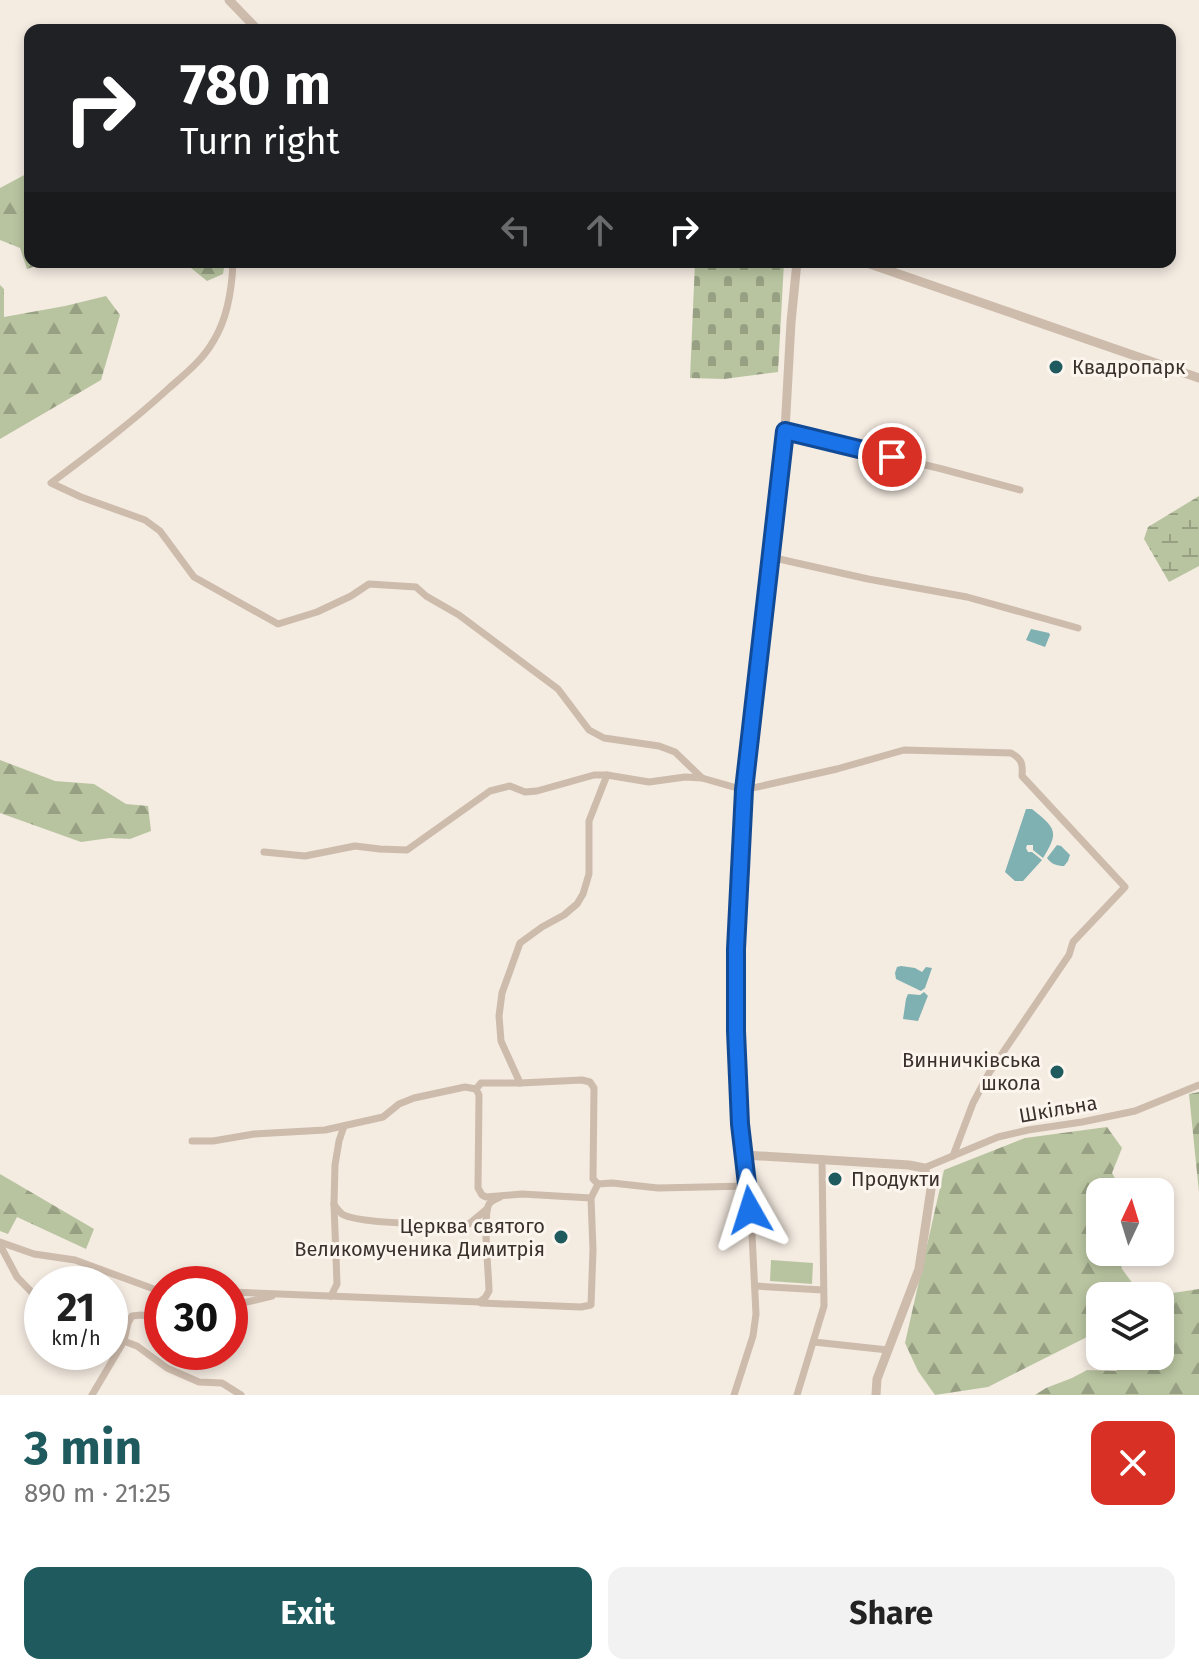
<!DOCTYPE html>
<meta charset="utf-8">
<style>
body{margin:0;font-family:"Fira Sans",sans-serif;background:#f2f2f2;color:#222;height:100vh;display:flex;flex-direction:column;font-size:30px;white-space:nowrap}
*{box-sizing:border-box;margin:0}
p{font-size:26px;color:#767676}
.icon{flex:none;width:44px;height:44px;fill:none;stroke:currentColor;stroke-width:2;stroke-linecap:round;stroke-linejoin:round}
.map{position:relative;height:1395px;overflow:hidden}
.sheet{display:flex;flex-direction:column;background:#fff;flex:1}
.sheet>*{flex:none}
.top-card{position:absolute;left:24px;top:24px;width:1152px;height:244px;border-radius:16px;box-shadow:0 4px 12px #0003;background:#202124;color:#fff;overflow:hidden}
.needle{width:52px;rotate:4deg}
.tools{position:absolute;left:1086px;top:1178px;display:grid;gap:16px}
.tools a{display:grid;place-items:center;width:88px;height:88px;border-radius:16px;background:#fff;box-shadow:0 4px 12px #0003;font-size:40px}
.speed{position:absolute;left:24px;top:1266px;display:flex;gap:16px;font-size:40px;font-weight:700;text-align:center}
.speed>*{display:grid;place-content:center;width:104px;height:104px;border-radius:50%;background:#fff;box-shadow:0 4px 12px #0003;line-height:1}
.speed small{font-size:20px;font-weight:400}
.speed .limit{border:12px solid #d22;background:#fff;color:#111}
.pin{position:absolute;display:grid;place-items:center;width:68px;height:68px;color:#fff;margin:-34px;border:4px solid #fff;border-radius:50%;box-shadow:0 2px 8px #0007}
.me{position:absolute;width:88px;margin:-44px;rotate:354deg;stroke-linejoin:round;filter:drop-shadow(0 0 6px #0008)}
.turn{display:flex;align-items:center;gap:28px;height:168px;padding:0 24px;font-size:36px}
.turn .icon{width:104px;height:104px;stroke-width:2.5}
.turn b{display:block;font-size:56px;line-height:68px}
.lanes{display:flex;align-items:center;height:76px;padding:0 24px;background:#0003;justify-content:center;gap:40px;direction:ltr}
.lanes .off{opacity:.35}
.round{display:grid;place-items:center;flex:none;width:84px;height:84px;border-radius:16px;background:#f2f2f2}
.overview{display:flex;align-items:center;justify-content:space-between;height:136px;padding:0 24px}
h1{font-size:48px;font-weight:700;line-height:60px;color:#1f5a5e}
.cta{display:flex;gap:16px;margin-top:auto;padding:16px 24px}
.cta a{flex:1;height:92px;border-radius:16px;background:#1f5a5e;color:#fff;font-size:32px;font-weight:700;line-height:92px;text-align:center}
.cta a+a{background:#f2f2f2;color:#222}
.map>svg:first-child{display:block}
.forest{fill:url(#forest-firs)}
.wetland{fill:url(#wetland-marsh)}
.cemetery{fill:url(#cemetery-stones)}
.pitch{fill:#b8c4a0}
.water{fill:#7fb0b2}
.lines{fill:none;stroke-linecap:round;stroke-linejoin:round}
.minor{stroke:#cdbbac;stroke-width:7}
.tertiary{stroke:#cdbbac;stroke-width:9}
.route-casing{stroke:#114b97;stroke-width:20}
.route{stroke:#1a73e8;stroke-width:14}
.poi-dot{fill:#1f5a5e;stroke:#fbf5ee;stroke-width:3}
.labels{text-anchor:middle;dominant-baseline:central;stroke-width:6;stroke-linejoin:round;paint-order:stroke}
.poi-label{font-size:20px;fill:#3b302b;stroke:#fbf5ee;text-anchor:start}
.street-label{font-size:20px;fill:#3b302b;stroke:#fbf5ee}
</style>
<div class="map">
<svg width="1199" height="1395" viewBox="0 0 1199 1395">
<defs>
<pattern id="forest-firs" width="22" height="20" patternUnits="userSpaceOnUse" patternTransform="scale(2)"><rect width="22" height="20" fill="#b8c4a0"/><path d="M5 1l3.5 6h-7zM16 11l3.5 6h-7z" fill="#97a083"/></pattern>
<pattern id="wetland-marsh" width="20" height="14" patternUnits="userSpaceOnUse" patternTransform="scale(2)"><rect width="20" height="14" fill="#b8c4a0"/><path d="M1 5h8M5 5V1M11 12h8M15 12V8" fill="none" stroke="#97a083"/></pattern>
<pattern id="cemetery-stones" width="16" height="16" patternUnits="userSpaceOnUse" patternTransform="scale(2)"><rect width="16" height="16" fill="#b8c4a0"/><path d="M2 7V4a2 2 0 0 1 4 0v3zM10 15v-3a2 2 0 0 1 4 0v3z" fill="#97a083"/></pattern>
</defs>
<rect width="100%" height="100%" fill="#f4ebe1"/>
<g class="forest">
<path d="M30 172V262H48L27 269 20 248 0 240V188Z"/>
<path d="M189 262H225L223 274 207 281 191 268Z"/>
<path d="M0 285 4 289V317L65 306 106 296 120 315 101 380 0 439Z"/>
<path d="M0 760 55 781 94 784 126 804 148 806 151 831 130 839 110 838 81 842 0 813Z"/>
<path d="M1199 1092V1192L1189 1094Z"/>
<path d="M1107 1127 1122 1148 1112 1173 1123 1192H1100V1252H1118L1122 1269 1142 1296H1100V1337L1091 1335 988 1387 935 1395 918 1371 905 1343 944 1170 1025 1138Z"/>
<path d="M0 1174 94 1229 86 1249 17 1217 8 1234 0 1231Z"/>
<path d="M1199 1289V1395H1035L1046 1388 1072 1378 1087 1370 1116 1371 1124 1363 1122 1356H1160V1296H1153Z"/>
</g>
<path class="wetland" d="M1199 496V566L1169 582 1144 539 1148 527Z"/>
<path class="cemetery" d="M695 262H784L778 372 724 379 690 378Z"/>
<path class="pitch" d="M771 1260 813 1263 812 1284 770 1281Z"/>
<g class="water">
<path d="M1031 629 1049 633 1050 635 1045 647 1026 640Z"/>
<path d="M1026 809H1032C1055 828 1060 831 1043 858L1033 850V845H1027L1026 848 1028 852H1032L1042 860 1023 881H1015L1005 872Z"/>
<path d="M1057 845 1061 846 1070 855 1068 861 1064 866C1057 866 1051 864 1047 858Z"/>
<path d="M901 966 915 968 922 972 926 967 932 968 925 988 921 991 896 979 895 973 897 967Z"/>
<path d="M924 992 928 996 927 998 918 1021 903 1019 906 999 908 994 920 995Z"/>
</g>
<g class="lines">
<g class="minor">
<path d="M233 262C232 288 228 317 214 340 203 360 185 374 168 389 131 423 91 453 51 483L81 497 145 520 160 531 194 577 278 624 317 612 351 596 369 584 416 587 426 596 459 615 558 689 589 730 604 738 659 746 675 752 702 778 744 790 837 769 904 750 1011 753C1022 759 1023 764 1022 776L1125 887 1073 942 1069 955 989 1073 973 1103 953 1156"/>
<path d="M785 431 942 469 1020 490"/>
<path d="M770 557 868 579 967 597 1078 628"/>
<path d="M264 852 305 856 355 846 380 849 407 850 490 791 510 786 525 792 537 791 594 775H607L649 782 685 777 702 778"/>
<path d="M520 1083 501 1041 499 1016 502 993 520 943 542 927 564 915 577 904 583 894 589 874V821L607 775"/>
<path d="M476 1089 479 1095 478 1188 482 1195 486 1197 522 1194 591 1198 598 1184 612 1183 658 1188 748 1186"/>
<path d="M192 1141H213L254 1134 325 1130 383 1117 399 1104 414 1098 465 1087 476 1089 481 1083H520L582 1080 590 1082 594 1088 593 1179 598 1184"/>
<path d="M924 1168 998 1137 1028 1130 1082 1122 1135 1111 1199 1085"/>
<path d="M334 1204C335 1206 340 1212 342 1214 360 1225 444 1224 469 1224L487 1209"/>
<path d="M0 1242 34 1254 75 1260 162 1292"/>
<path d="M0 1245 17 1277 42 1303"/>
<path d="M755 1286 823 1290"/>
<path d="M230 1292 479 1302 485 1298 489 1291C489 1274 482 1216 489 1204 492 1200 496 1199 500 1197"/>
<path d="M331 1296 337 1284 334 1204 335 1165 339 1141 344 1126"/>
<path d="M481 1303 581 1307 591 1305 593 1250 591 1198"/>
<path d="M230 1306 272 1296"/>
<path d="M110 1336 137 1346 167 1368 199 1382 222 1383 241 1395"/>
<path d="M814 1342 888 1350"/>
<path d="M92 1395 124 1341 128 1323 132 1316 141 1315 162 1318"/>
<path d="M734 1395 753 1336 756 1314 752 1234 744 1155"/>
<path d="M797 1395 824 1306 822 1159"/>
</g>
<g class="tertiary">
<path d="M229 0 258 30"/>
<path d="M797 262 791 322 785 431 744 790 736 949V1031L744 1155 909 1165 924 1168 931 1189 919 1269 877 1379 876 1395"/>
<path d="M864 262 1199 378"/>
</g>
</g>
<g class="lines">
<g class="route-casing">
<path id="route" d="M750 1210 740 1124 736 1031V949L744 790 785 431 892 457"/>
</g>
<use href="#route" class="route"/>
</g>
<g class="poi-dot">
<circle cx="1056" cy="367" r="8"/>
<circle cx="1057" cy="1072" r="8"/>
<circle cx="835" cy="1179" r="8"/>
<circle cx="561" cy="1237" r="8"/>
</g>
<g class="labels">
<g class="poi-label">
<text x="1072" y="367">Квадропарк</text>
<text x="1041" y="1060" text-anchor="end">Винничківська<tspan x="1041" dy="23">школа</tspan></text>
<text x="851" y="1179">Продукти</text>
<text x="545" y="1226" text-anchor="end">Церква святого<tspan x="545" dy="23">Великомученика Димитрія</tspan></text>
</g>
<g class="street-label">
<text transform="translate(1058 1109) rotate(-10)">Шкільна</text>
</g>
</g>
</svg>
<div class="tools">
<a><svg class="needle" viewBox="-14 -14 28 28"><path d="M0-13l5 13h-10z" fill="#e53935"/><path d="M0 13l5-13h-10z" fill="#767676"/></svg></a>
<a><svg class="icon" aria-label="layers" viewBox="0 0 24 24"><path d="M12 4l9 5-9 5-9-5zM3 14l9 5 9-5"/></svg></a>
</div>
<div class="speed"><div>21<small>km/h</small></div><div class="limit">30</div></div>
<div class="pin" style="left:892px;top:457px;background:#d93025"><svg class="icon" aria-label="arrive" viewBox="0 0 24 24"><path d="M6 21V4h12l-3 4 3 4H6"/></svg></div>
<svg class="me" style="left:750px;top:1210px" viewBox="-20 -20 40 40"><path d="M0-17L14 15 0 8-14 15z" fill="#1a73e8" stroke="#fff" stroke-width="4"/></svg>
<div class="top-card">
<div class="turn"><svg class="icon" aria-label="right" viewBox="0 0 24 24"><path d="M7 20v-9h11M14 6l5 5-5 5"/></svg><div><b>780 m</b>Turn right</div></div>
<div class="lanes"><svg class="icon off" aria-label="left" viewBox="0 0 24 24"><path d="M17 20v-9H6M10 6l-5 5 5 5"/></svg><svg class="icon off" aria-label="ahead" viewBox="0 0 24 24"><path d="M12 20V5M6 11l6-6 6 6"/></svg><svg class="icon" aria-label="right" viewBox="0 0 24 24"><path d="M7 20v-9h11M14 6l5 5-5 5"/></svg></div>
</div>
</div>
<section class="sheet">
<div class="overview"><div><h1>3 min</h1><p>890 m · 21:25</p></div><a class="round" style="background:#d93025;color:#fff"><svg class="icon" aria-label="close" viewBox="0 0 24 24"><path d="M6 6l12 12M18 6L6 18"/></svg></a></div>
<div class="cta"><a>Exit</a><a>Share</a></div>
</section>
